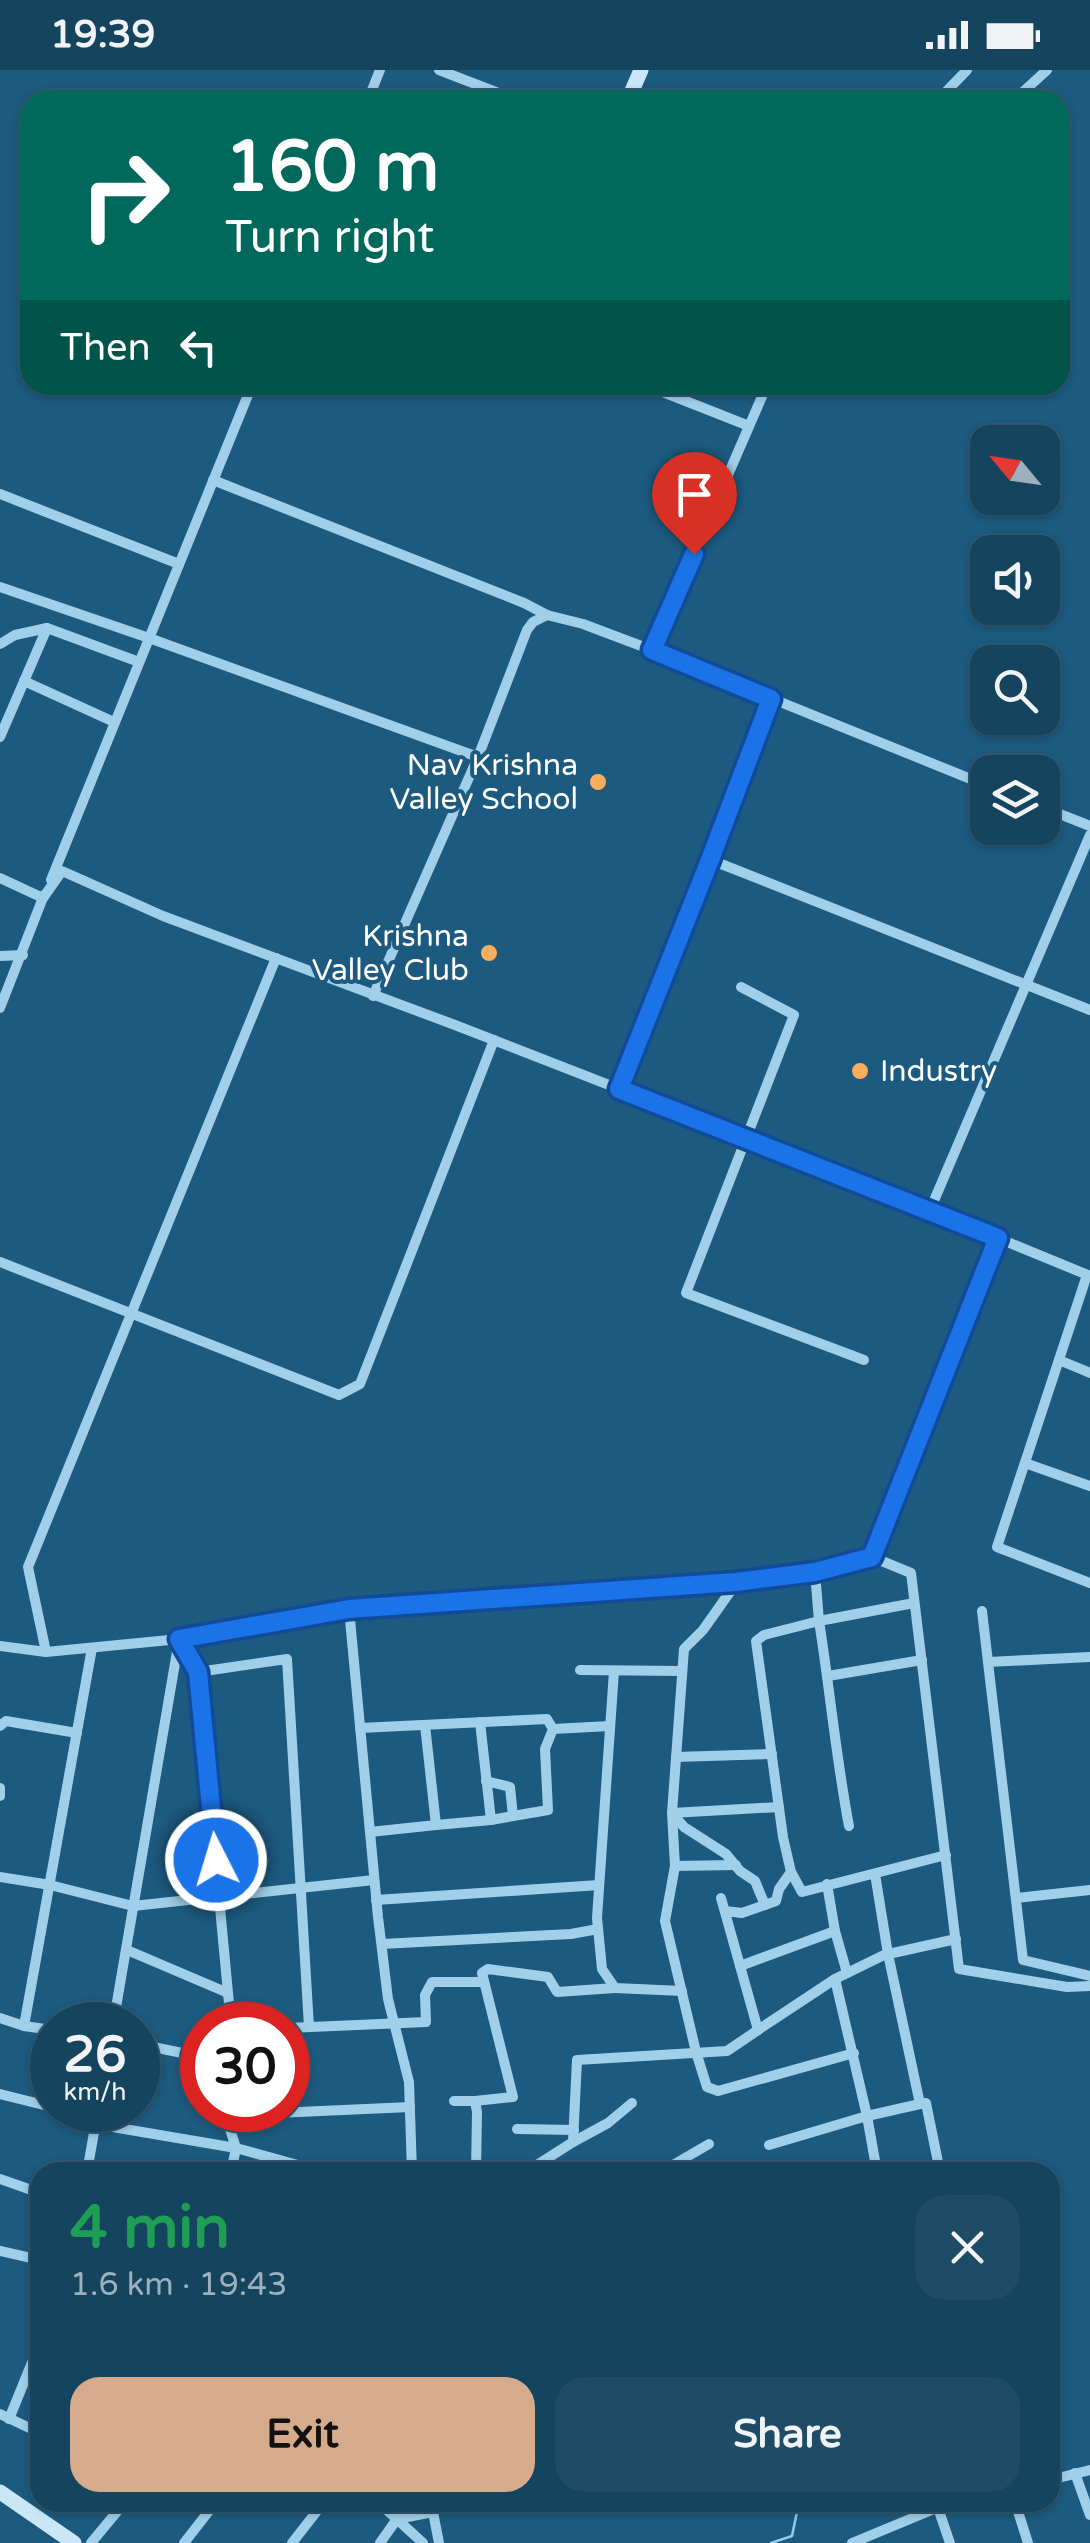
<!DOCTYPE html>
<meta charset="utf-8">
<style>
body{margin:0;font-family:"Varela Round",sans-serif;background:#1e4b65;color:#f1f3f6;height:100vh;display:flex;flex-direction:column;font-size:38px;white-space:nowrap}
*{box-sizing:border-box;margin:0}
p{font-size:32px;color:#9db0bd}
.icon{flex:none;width:55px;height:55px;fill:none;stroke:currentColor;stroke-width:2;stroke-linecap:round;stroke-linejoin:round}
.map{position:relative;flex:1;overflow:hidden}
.sheet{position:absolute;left:30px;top:2092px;width:1030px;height:350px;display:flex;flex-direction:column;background:#15445f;border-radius:30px;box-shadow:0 2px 8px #0004,0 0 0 2px #345c74}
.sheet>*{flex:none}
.hud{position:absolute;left:20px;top:20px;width:1050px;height:305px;border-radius:30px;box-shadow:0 2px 8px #0004,0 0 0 2px #345c74;background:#00695c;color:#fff;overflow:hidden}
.needle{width:65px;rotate:299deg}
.tools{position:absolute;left:970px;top:355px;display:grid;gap:20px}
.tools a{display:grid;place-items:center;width:90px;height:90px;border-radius:20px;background:#15445f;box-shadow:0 2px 8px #0004,0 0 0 2px #345c74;font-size:50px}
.speed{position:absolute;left:30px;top:1932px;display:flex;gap:20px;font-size:50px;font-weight:700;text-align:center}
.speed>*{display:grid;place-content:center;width:130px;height:130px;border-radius:50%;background:#15445f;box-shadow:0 2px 8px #0004,0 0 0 2px #345c74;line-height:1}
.speed small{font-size:25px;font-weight:400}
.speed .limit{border:15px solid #d22;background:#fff;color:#111}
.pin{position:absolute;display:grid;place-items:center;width:85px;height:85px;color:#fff;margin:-102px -42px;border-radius:50% 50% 50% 0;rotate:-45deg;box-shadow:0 0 10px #0007}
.pin .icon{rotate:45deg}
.me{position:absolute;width:110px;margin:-55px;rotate:355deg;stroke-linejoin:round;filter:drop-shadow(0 0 8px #0008)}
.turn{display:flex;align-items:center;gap:35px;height:210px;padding:0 40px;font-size:45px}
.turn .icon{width:130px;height:130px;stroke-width:2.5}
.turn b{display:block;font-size:70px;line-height:85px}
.then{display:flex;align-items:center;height:95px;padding:0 40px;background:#0003;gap:20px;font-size:38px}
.round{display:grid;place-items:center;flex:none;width:105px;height:105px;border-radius:30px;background:#1e4b65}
.headline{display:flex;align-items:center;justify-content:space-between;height:170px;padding:0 40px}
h1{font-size:60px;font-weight:700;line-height:75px;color:#1e9e55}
.button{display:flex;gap:20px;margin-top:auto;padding:20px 40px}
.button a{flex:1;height:115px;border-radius:30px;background:#d6ab8b;color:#111;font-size:40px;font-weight:700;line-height:115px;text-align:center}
.button a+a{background:#1e4b65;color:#f1f3f6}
.status{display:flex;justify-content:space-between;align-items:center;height:70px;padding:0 50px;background:#15445f;direction:ltr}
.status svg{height:28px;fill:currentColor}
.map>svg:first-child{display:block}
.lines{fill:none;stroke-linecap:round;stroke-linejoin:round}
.stream{stroke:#92cceb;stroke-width:2.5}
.street{stroke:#9fcfe9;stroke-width:10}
.secondary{stroke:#cae6f7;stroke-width:15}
.route-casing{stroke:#114b97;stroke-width:25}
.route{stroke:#1a73e8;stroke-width:18}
.poi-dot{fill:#faae5c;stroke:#1c5a7f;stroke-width:4}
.labels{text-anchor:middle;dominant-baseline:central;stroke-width:8;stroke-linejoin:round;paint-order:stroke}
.poi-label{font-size:30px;fill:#fff;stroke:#1c5a7f;text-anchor:end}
</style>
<div class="status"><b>19:39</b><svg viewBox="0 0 49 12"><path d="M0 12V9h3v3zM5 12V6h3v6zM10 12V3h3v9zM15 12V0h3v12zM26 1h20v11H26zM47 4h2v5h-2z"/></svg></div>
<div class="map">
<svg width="1090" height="2473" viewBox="0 0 1090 2473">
<rect width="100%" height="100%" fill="#1c5a7f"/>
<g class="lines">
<path class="stream" d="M771 2473 792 2466 799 2432"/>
<g class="street">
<path d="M439 0 517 30"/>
<path d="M368 30 380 0"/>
<path d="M938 30 967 0"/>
<path d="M1014 30 1047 0"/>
<path d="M645 315 749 356"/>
<path d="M213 410 524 533 547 545"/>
<path d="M0 424 179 494"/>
<path d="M0 517 149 568 478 687 527 560 533 552 547 545 583 554 652 580 988 716"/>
<path d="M0 574 15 565 47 558 139 592"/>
<path d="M652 580 767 315"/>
<path d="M24 611 114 652"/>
<path d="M0 667 47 558"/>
<path d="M1042 737 1090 756"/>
<path d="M711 790 771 629"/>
<path d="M0 808 43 828 62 801 163 846 455 955 930 1140 1090 1206"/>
<path d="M51 810 252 315"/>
<path d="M0 886 23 885"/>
<path d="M741 917 794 945 686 1223 864 1290"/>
<path d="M373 926 478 687"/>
<path d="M0 938 44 825"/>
<path d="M619 1019 711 790 1090 940"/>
<path d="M930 1140 1090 765"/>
<path d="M0 1192 339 1325 360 1314 494 970"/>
<path d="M1087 1205 997 1477 1090 1513"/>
<path d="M1059 1290 1090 1303"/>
<path d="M1025 1393 1090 1416"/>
<path d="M872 1487 911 1503 959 1899 1067 1917 1090 1916"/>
<path d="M815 1502 819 1551 914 1533"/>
<path d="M737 1512 703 1560 684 1579 672 1743 675 1796 665 1851 696 1982 707 2017 718 2021 854 1983"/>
<path d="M349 1539 378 1847 388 1929 409 2012 412 2102"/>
<path d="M982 1541 1023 1890 1090 1906"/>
<path d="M179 1569 198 1602 231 1955"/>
<path d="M0 1576 46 1582 190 1568 349 1539 737 1512 815 1502 872 1487 999 1168"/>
<path d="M46 1582 28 1497 276 888"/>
<path d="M988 1592 1090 1587"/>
<path d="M580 1600 682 1601"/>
<path d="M614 1601 597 1848 602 1899 615 1918 682 1921"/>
<path d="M198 1602 287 1589 309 1957"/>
<path d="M828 1606 922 1590"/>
<path d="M0 1656 6 1651 77 1663"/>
<path d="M360 1658 547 1649 553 1659 545 1679 548 1740 513 1746"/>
<path d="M553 1659 610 1656"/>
<path d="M676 1687 772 1684"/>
<path d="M486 1711 510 1717 513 1746 491 1750"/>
<path d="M0 1718V1726"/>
<path d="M436 1755 491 1750 480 1652"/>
<path d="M849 1756C836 1688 830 1620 819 1551L764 1565 756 1571 783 1767 791 1802 802 1822 946 1785"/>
<path d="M370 1762 436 1755 425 1655"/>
<path d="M675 1796 736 1795"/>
<path d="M875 1804 888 1884 920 2034 926 2033 940 2102"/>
<path d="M0 1807 50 1815 133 1836 374 1810"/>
<path d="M827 1814 835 1861"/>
<path d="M721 1828 758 1960 835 1909"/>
<path d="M1016 1828 1090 1820"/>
<path d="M376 1830 599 1815"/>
<path d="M765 1835 755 1811 740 1801 726 1784 684 1757 672 1743 779 1737"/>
<path d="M725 1841 742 1843 776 1831 779 1819 791 1802"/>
<path d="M382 1874 571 1864 598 1859"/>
<path d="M127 1880 228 1923"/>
<path d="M740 1896 835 1861 847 1903"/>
<path d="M0 1948 24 1956"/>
<path d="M113 1955 179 1570"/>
<path d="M288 1958 426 1952 425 1925 432 1912H484"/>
<path d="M52 1960 24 1956 92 1578"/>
<path d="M138 1974 202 1987"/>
<path d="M0 2024 52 2037"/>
<path d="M454 2031H475L477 2042 476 2102"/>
<path d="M475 2031 513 2027 482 1903 488 1899 548 1907 557 1922 615 1918"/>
<path d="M920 2034 867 2046 835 1909 884 1885 956 1869"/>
<path d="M61 2040 95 2054 236 2078 231 2102"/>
<path d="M231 2040V2045L410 2037"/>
<path d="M231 2045 230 2059 236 2078 323 2102"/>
<path d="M517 2059 574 2060"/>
<path d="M573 2072 608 2053 632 2033"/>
<path d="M769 2075 867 2046 877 2102"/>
<path d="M87 2102 98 2040"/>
<path d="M526 2102 573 2072 577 1990 727 1981 758 1960"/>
<path d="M661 2102 709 2074"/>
<path d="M0 2109 40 2123"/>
<path d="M0 2181 40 2190"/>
<path d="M0 2344 40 2363"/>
<path d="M9 2349 40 2273"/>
<path d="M1075 2403 1090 2445"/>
<path d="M1050 2410 1090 2400"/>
<path d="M378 2432 423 2473"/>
<path d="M431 2432 439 2473"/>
<path d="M1015 2432 1028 2473"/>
<path d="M938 2438 950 2473"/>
<path d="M91 2473 125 2432"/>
<path d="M184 2473 216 2432"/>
<path d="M292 2473 324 2432"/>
<path d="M380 2473 397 2449 433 2442"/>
<path d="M852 2473 951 2432"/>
</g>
<g class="secondary">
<path d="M628 30 641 0"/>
<path d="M0 2422 74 2473"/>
</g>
</g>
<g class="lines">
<g class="route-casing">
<path id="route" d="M216 1790 198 1602 179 1569 349 1539 736 1512 815 1502 872 1487 998 1168 619 1019 710 790 771 629 652 580 694 484"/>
</g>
<use href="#route" class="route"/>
</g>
<g class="poi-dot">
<circle cx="598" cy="712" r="10"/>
<circle cx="489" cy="883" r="10"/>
<circle cx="860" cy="1001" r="10"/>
</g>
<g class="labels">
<g class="poi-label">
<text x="578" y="695">Nav Krishna<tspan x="578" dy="34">Valley School</tspan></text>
<text x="469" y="866">Krishna<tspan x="469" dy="34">Valley Club</tspan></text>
<text x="880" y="1001" text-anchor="start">Industry</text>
</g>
</g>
</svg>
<div class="tools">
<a><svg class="needle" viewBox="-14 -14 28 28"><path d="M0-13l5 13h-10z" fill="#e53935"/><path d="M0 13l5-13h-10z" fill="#9db0bd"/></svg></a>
<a><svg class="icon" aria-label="sound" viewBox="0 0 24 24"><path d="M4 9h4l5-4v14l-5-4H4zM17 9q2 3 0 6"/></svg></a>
<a><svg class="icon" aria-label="search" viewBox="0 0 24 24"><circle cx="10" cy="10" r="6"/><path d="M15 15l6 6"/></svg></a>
<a><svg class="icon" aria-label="layers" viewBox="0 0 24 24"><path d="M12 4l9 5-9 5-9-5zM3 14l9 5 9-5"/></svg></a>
</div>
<div class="speed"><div>26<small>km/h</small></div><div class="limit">30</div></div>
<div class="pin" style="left:694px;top:484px;background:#d93025"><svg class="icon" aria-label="arrive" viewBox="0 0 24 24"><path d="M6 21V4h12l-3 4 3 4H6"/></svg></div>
<svg class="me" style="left:216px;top:1790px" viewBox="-20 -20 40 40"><circle r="17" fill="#1a73e8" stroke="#fff" stroke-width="3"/><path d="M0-11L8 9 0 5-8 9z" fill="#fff"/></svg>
<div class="hud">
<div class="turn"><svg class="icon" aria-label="right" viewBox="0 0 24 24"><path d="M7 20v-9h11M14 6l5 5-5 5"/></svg><div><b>160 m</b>Turn right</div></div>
<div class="then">Then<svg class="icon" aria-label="left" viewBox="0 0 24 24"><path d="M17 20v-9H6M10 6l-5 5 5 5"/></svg></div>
</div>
<section class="sheet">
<div class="headline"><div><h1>4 min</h1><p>1.6 km · 19:43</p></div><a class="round"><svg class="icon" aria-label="close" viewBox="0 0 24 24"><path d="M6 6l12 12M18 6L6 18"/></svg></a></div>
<div class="button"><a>Exit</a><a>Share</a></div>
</section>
</div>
